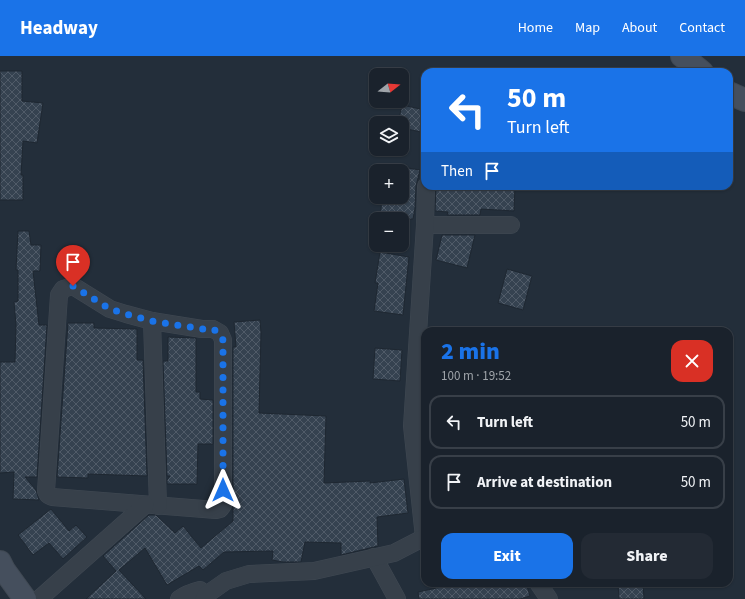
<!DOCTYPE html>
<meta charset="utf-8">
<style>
body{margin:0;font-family:"Source Sans 3",sans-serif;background:#232a34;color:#f1f3f6;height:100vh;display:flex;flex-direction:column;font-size:15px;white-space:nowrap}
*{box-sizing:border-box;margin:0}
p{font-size:13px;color:#9fa4a9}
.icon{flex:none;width:22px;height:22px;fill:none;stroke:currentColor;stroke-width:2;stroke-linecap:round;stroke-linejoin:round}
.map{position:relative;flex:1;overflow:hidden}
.sheet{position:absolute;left:421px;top:271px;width:312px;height:260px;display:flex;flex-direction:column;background:#1a222c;border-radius:12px;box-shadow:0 1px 3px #0004,0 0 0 1px #383f48}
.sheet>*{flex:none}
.top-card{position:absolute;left:421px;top:12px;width:312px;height:122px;border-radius:12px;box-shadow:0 1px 3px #0004,0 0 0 1px #383f48;background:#1a73e8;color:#fff;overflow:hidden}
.needle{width:26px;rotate:73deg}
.fabs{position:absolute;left:369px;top:12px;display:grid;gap:8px}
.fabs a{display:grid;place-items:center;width:40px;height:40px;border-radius:8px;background:#1a222c;box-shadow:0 1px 3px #0004,0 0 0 1px #383f48;font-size:20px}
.pin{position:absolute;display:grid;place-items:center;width:34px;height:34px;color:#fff;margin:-41px -17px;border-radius:50% 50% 50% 0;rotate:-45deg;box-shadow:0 0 4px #0007}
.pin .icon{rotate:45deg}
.me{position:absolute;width:44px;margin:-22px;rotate:0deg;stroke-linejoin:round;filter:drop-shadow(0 0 3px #0008)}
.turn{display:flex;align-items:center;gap:14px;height:84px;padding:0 20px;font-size:18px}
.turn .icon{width:52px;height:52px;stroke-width:2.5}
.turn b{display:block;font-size:28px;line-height:34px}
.then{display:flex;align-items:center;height:38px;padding:0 20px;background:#0003;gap:8px;font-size:15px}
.round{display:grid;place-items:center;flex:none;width:42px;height:42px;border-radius:12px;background:#232a34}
.overview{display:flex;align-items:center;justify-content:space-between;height:68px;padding:0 20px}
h1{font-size:24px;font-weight:800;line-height:30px;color:#1a73e8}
.button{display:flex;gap:8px;margin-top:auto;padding:8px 20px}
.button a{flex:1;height:46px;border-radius:12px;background:#1a73e8;color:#fff;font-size:16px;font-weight:800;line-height:46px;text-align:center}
.button a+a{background:#232a34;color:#f1f3f6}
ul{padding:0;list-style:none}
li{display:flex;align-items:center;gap:12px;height:54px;margin:0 8px 6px;padding:0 12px;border:2px solid #383f48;border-radius:12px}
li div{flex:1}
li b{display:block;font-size:15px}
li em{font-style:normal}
header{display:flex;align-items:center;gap:24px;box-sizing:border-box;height:56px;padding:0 20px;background:#1a73e8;color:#fff}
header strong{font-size:19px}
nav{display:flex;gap:22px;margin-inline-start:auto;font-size:14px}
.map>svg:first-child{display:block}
.building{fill:url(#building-cross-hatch);stroke:#1e2731}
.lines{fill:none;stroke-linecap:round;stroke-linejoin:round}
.street-casing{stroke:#404953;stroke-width:18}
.secondary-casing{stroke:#404953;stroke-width:24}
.street{stroke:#37404a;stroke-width:17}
.secondary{stroke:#454f5d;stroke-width:22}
.route{stroke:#1a73e8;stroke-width:7;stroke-dasharray:0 12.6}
</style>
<header>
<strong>Headway</strong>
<nav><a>Home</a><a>Map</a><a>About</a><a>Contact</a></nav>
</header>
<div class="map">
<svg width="745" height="543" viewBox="0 0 745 543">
<defs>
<pattern id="building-cross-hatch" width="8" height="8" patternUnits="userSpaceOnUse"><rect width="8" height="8" fill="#354250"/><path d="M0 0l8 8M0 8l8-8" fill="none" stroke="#505b68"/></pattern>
</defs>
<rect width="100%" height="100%" fill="#232e3a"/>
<g class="building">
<path d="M0 15H22V45L43 47 37 87 23 85 21 119H23V144H0Z"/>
<path d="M402 49 425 54 421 76 402 72V67H398Z"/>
<path d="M390 109 420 114 416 130 415 152 413 163H380L382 142 402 141V115H389Z"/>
<path d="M436 130H515L514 155 481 153 480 159H447L448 156 435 155Z"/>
<path d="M18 175H29L31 189H41L40 215H33L39 269H47L37 421H25L36 434 39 444 13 443 14 416 0 417V306H15L16 269 14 246 18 245V214H16Z"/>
<path d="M442 179H475L467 212 436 204Z"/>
<path d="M380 196 409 201 403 259 374 255 378 227H375Z"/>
<path d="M507 213 532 220 523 254 498 247Z"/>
<path d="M260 264 261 277 259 357 326 360 324 427 370 425V427L404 423 408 457 377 461 378 490 341 499V487L305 486 301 506H283L272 504 273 495 224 496 203 514 199 510 167 529 145 492 119 514 146 543H86L116 515 103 500 149 459H156L175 477 183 470 201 492 233 465V291H236L234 266Z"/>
<path d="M68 267H94V272L137 273V304H143L147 420 88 418V422L57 421Z"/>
<path d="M168 281 196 282V336H200V343L213 344V388H198L197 428H167V424L170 420H167L163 305H168Z"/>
<path d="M375 292 402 294 400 325 373 323Z"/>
<path d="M51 453 69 475 76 469 87 481 63 503 49 487 33 499 18 479Z"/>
<path d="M460 527H526L530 540 520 543H419L418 536Z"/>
<path d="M618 527H643L644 543H619Z"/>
</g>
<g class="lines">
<g class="street-casing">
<g id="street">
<path d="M425 169H511"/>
<path d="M73 230 110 253 126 258 152 265 202 273H213L220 277 223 284V449L220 453 216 454 52 441 48 439 46 435 59 239 63 233Z"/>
<path d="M152 265 158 450"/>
<path d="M424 481 412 370 425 169 426 130"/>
<path d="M374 501 397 543"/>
<path d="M538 527 549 543"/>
<path d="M39 543 145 449"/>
<path d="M179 543C186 538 192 536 200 534L206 539"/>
<path d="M204 543 206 539 226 525 249 518 314 515 394 497 425 481"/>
</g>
</g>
<g class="secondary-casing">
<g id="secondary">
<path d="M682 0 702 16"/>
<path d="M729 37 745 44"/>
<path d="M0 506 4 514 25 543"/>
</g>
</g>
<use href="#street" class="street"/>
<use href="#secondary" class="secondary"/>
</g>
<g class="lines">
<path class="route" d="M73 230 110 253 126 258 152 265 202 273H213L220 278 223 284V434"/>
</g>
</svg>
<div class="fabs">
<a><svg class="needle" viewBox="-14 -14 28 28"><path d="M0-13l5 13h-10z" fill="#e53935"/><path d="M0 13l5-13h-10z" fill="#9fa4a9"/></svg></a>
<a><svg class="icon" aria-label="layers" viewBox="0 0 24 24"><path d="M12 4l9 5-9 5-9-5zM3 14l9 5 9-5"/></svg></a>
<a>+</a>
<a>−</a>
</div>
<div class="pin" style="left:73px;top:230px;background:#d93025"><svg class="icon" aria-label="arrive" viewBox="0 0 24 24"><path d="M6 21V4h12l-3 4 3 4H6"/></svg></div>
<svg class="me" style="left:223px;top:434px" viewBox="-20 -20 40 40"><path d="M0-17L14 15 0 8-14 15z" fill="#1a73e8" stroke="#fff" stroke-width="4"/></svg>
<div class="top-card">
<div class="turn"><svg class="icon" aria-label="left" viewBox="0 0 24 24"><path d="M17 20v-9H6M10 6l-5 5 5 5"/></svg><div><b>50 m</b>Turn left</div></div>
<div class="then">Then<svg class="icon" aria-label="arrive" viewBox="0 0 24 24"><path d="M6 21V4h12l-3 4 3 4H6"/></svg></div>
</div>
<section class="sheet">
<div class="overview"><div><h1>2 min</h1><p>100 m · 19:52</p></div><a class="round" style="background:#d93025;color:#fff"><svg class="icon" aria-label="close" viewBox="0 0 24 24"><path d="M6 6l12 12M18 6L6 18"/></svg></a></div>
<ul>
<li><svg class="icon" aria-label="left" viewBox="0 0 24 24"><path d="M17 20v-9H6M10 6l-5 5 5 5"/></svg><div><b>Turn left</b></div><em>50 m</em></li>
<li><svg class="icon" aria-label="arrive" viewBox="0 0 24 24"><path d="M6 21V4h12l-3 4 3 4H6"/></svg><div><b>Arrive at destination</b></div><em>50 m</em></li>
</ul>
<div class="button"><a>Exit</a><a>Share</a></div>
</section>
</div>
